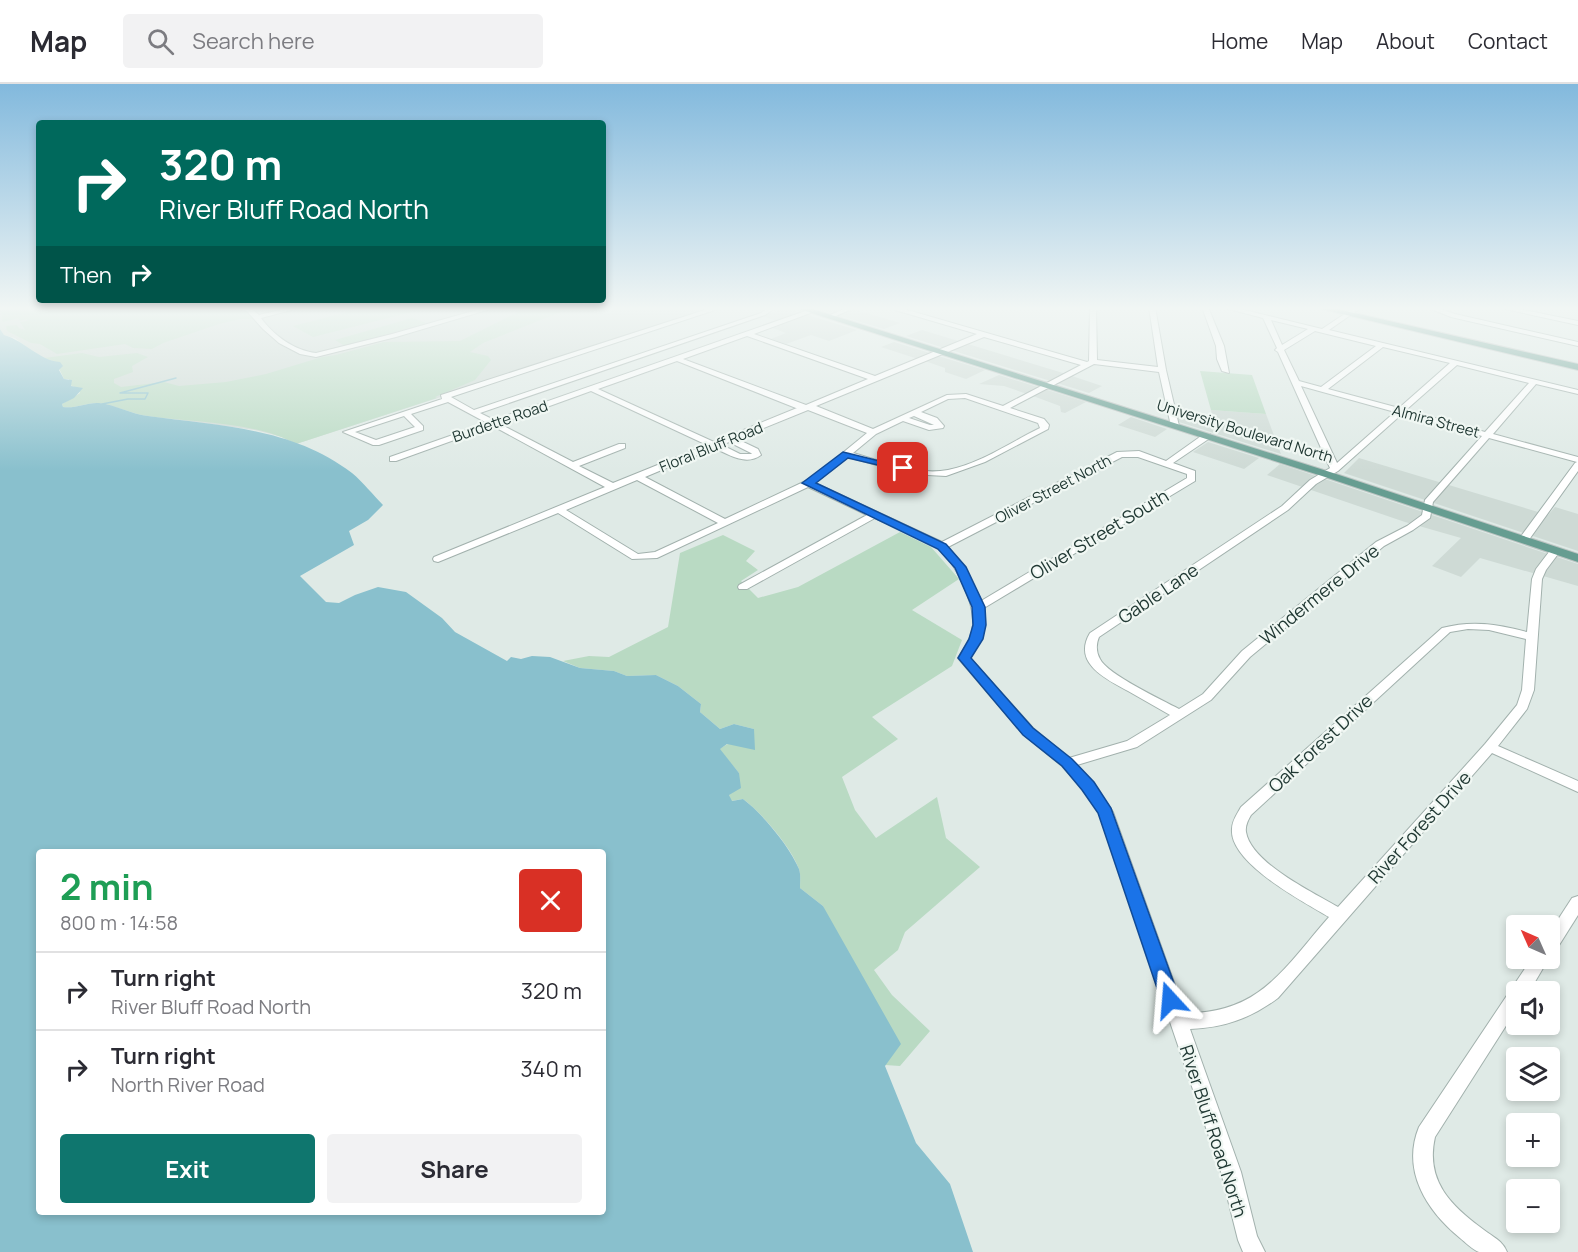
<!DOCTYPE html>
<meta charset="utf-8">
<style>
body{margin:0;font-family:Manrope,sans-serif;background:#f2f2f3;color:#2b2b33;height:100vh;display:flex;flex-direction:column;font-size:22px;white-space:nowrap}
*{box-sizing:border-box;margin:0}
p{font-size:20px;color:#7c7c81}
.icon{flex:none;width:33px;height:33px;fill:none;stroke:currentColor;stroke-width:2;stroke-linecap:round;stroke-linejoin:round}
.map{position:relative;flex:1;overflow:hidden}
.sheet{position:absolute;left:36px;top:765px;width:570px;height:366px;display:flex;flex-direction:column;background:#fff;border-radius:6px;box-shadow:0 3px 9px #0003}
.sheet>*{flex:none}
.banner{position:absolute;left:36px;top:36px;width:570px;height:183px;border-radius:6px;box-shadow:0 3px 9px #0003;background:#00695c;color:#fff;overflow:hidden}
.needle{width:39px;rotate:315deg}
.controls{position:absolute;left:1506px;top:831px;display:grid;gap:12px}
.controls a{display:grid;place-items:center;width:54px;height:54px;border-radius:6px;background:#fff;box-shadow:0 3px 9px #0003;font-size:30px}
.pin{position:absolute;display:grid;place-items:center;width:51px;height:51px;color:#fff;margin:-26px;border-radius:12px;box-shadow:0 3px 9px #0006}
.me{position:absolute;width:66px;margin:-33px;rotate:341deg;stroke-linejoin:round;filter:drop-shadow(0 0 4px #0008)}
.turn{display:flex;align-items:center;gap:21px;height:126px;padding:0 24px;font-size:27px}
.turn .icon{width:78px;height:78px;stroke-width:2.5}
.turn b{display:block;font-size:42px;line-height:51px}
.then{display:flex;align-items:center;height:57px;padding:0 24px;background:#0003;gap:12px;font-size:22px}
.round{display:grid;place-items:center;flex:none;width:63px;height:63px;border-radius:6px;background:#f2f2f3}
.summary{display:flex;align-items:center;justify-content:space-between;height:102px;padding:0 24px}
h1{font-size:36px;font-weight:700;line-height:45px;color:#1e9e55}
.button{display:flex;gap:12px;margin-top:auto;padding:12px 24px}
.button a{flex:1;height:69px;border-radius:6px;background:#0f766e;color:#fff;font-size:24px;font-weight:700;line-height:69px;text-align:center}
.button a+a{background:#f2f2f3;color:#2b2b33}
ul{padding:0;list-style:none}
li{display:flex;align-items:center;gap:18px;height:78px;padding:0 24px;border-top:2px solid #e1e1e2}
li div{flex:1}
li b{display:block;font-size:22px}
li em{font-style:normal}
header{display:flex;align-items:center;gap:36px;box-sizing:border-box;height:84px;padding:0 30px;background:#fff;border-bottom:2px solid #e1e1e2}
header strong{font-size:28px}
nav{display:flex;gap:33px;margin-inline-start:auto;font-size:21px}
.search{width:420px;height:54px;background:#f2f2f3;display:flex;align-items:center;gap:15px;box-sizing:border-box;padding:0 21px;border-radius:6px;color:#7c7c81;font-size:22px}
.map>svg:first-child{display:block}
.built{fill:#cedad5}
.green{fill:#b9dac3}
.water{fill:#89c0cd;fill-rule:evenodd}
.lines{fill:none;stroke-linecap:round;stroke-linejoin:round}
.stream{stroke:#89c0cd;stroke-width:1.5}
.minor-casing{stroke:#a2b1ad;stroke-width:2}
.major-casing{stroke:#bcc4c2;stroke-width:2}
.minor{fill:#fff;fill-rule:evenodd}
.major{fill:#669d91;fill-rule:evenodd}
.route{fill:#1a73e8;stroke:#114b97;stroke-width:1.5}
.labels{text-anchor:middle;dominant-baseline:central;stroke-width:4.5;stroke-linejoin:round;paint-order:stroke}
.far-street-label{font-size:15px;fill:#213934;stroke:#f0f7f3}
.street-label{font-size:18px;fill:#213934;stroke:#f0f7f3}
</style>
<header>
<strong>Map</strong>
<div class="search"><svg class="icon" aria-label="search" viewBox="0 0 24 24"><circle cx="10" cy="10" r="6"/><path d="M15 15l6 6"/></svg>Search here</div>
<nav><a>Home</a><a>Map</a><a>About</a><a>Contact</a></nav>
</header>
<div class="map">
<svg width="1578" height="1168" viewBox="0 0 1578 1168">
<rect width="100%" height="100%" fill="#dfeae6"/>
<g class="built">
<path d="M0 223H718L296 360 283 353 255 346 150 332 97 319 49 276 38 272 15 254 4 251 0 245Z"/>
<path d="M822 223H846L900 239 884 245 817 225Z"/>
<path d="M784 224 857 246 829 257 811 251 786 260 771 255 786 249 770 243 777 237 762 232Z"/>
<path d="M922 246 1063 289 1102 302 1089 309 906 252Z"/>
<path d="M894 258 933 270 918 275 881 263Z"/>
<path d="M938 272 985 286 966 295 945 288V284L925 277Z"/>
<path d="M999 291 1086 318 1065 329 1061 328 1060 322 1033 312 1004 302 979 300Z"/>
<path d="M1211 326 1266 330 1281 370 1179 338 1177 331 1213 335Z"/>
<path d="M1131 333 1167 345 1155 353 1118 341Z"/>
<path d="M1208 358 1259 374 1244 385 1193 368Z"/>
<path d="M1359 374 1548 431 1555 423 1578 430V467L1344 389Z"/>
<path d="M1280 380 1578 480V502L1480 474 1461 493 1432 482 1461 454 1405 438 1267 391Z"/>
</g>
<g class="green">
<path d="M0 223H117L123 225 141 223H221L247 227 255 235H240L219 240 163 259 152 265 133 264 125 260 57 270 40 260 31 259 7 247 6 242 17 241 19 244 25 246 20 238 28 237 27 235 20 237 18 234 3 238Z"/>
<path d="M367 223H402L412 228 313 253 293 242Z"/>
<path d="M528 223H603L566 226 483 259 470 268 488 272 491 276 475 296 435 313 437 314 296 360C255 337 194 339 148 332 131 330 116 321 99 319 87 318 75 325 63 323L62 320 80 309 77 304 70 301 69 295H64L56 278 44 274 82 269 99 273 137 269 148 273 132 282 133 288 114 295V299L121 303 164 298 179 302 226 298 266 290 322 273 336 271 384 258 460 257Z"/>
<path d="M412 234 427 239 345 262 335 256Z"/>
<path d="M1200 287 1252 291 1266 330 1211 326Z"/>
<path d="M900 448 931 463 959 495 912 526 962 556 952 582 872 633 898 655 842 693 855 726 876 754 937 713 946 754 980 783 905 848 898 866 874 886 892 911 930 947 900 982 885 981 823 822 800 804C800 798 801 791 799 785 791 763 762 729 743 715L731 717 729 711 739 689 719 665 754 645 734 640 720 645 700 628 701 620 678 602 656 591 627 592 614 587 580 584 563 577 589 572 609 573 668 543 680 469 723 451 755 467 746 477 758 486 741 497 758 514 798 503Z"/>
</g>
<path class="water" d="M0 245 4 251C25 257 40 277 60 278L63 282 59 286 64 295 72 296 71 302 83 304 74 314 62 320 63 323C75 325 87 318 99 319 116 321 131 330 148 332 219 342 292 343 352 389 363 398 373 411 383 421L368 436 349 447 354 461 300 492 326 518 339 519 355 511 378 503 406 508 442 534 455 548 507 577 511 573 521 575 532 572 550 573 580 584 614 587 627 592 656 591 678 602 701 620 700 628 720 645 734 640 754 645 755 666 727 660 720 665 739 689 741 704 729 711 732 717 743 715C762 729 790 763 799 785 801 791 800 798 800 804L823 822 901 960 885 982 916 1059 950 1100 973 1168H0ZM39 768H603V1128H39Z"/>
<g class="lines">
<path class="stream" d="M102 320 128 315H145L148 309H120L176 294"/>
<g class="minor-casing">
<g id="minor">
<path d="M226 223C239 223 249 221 259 231L292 223H303L261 234C273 251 295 267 316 269L392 250 487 223H497L396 253 316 273 300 270 279 259 263 245 247 227Z"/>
<path d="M714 223H724L451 313 474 326 761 229 769 223H777L765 231 480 329 494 336 811 225 814 227 813 228 754 250 875 292 977 250 895 226V224L897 223 1087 278 1089 277 1090 223H1096L1097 276 1158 283 1149 223H1155L1166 286 1179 342 1178 344 1171 342 1159 288 1094 280 1010 324 1044 335 1049 341 1048 345 985 378 946 392 909 390 848 373 815 399 942 458 1117 368 1139 367 1166 377 1204 350H1210V354L1173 379 1195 387V397L984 524C985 547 982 555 970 574L1033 644 1069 674 1127 657 1170 631C1156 623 1142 615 1128 607 1106 595 1072 579 1090 549L1282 422 1310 396 1330 384 1278 268 1275 266 1277 264 1263 234 1221 223H1232L1322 245 1355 223H1362L1329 246 1578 306V310L1536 300 1493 350 1578 373V387L1528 457H1520L1519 455 1575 379 1577 378 1489 354 1433 418 1430 434 1413 446 1384 462 1250 573 1211 616 1137 663 1077 681 1093 699 1113 728 1185 929C1260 930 1284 884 1329 833 1304 818 1229 779 1232 745 1232 737 1237 730 1241 723L1442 544C1472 536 1497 540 1527 548L1532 495 1536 485 1552 464 1556 463 1561 466 1546 486 1542 495 1534 606 1527 625 1498 662 1578 697V708L1492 669 1278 914C1251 934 1224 944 1190 945L1241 1088 1257 1152 1265 1168H1243L1238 1156 1221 1088 1099 729 1083 705 1062 682 1023 650 958 574C965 563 972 554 973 541 975 520 955 476 937 464 921 452 893 443 875 434L747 505H739L738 503 739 501 867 431 808 403 657 474 632 475 558 429 438 478 434 477 433 475 434 473 605 403 493 342 396 377H390V373L487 339 448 318 411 330 423 342V346L379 361H373L343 348 442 315 441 311ZM1271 236 1308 245 1282 261ZM1315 247 1323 249 1376 262 1321 303 1299 297 1284 266ZM747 252 868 295 806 321 683 275ZM984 253 1081 281 1003 322 966 310 947 311 873 345 816 322ZM1383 263 1450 279 1399 324 1328 305ZM677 277 796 324H797L714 358 598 305ZM1457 281 1529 299 1485 348 1406 326ZM1301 302 1395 328 1337 379ZM591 307 707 361 613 399 579 382 625 364V360H619L573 378 500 340ZM965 314 1038 339 1040 344C1011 358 980 380 948 386 916 392 883 377 853 369L876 350 903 337 929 346 943 344 944 342 937 334 921 328 948 315ZM808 326 867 349 812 394 725 435 645 393 714 364C730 371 746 382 761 371L758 365 737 355ZM1402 330 1482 352 1425 416 1422 431 1407 442 1376 458 1242 567 1203 610 1179 625C1162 616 1107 590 1100 575 1096 568 1096 560 1099 553L1288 426 1316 400 1338 387ZM404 332 415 343 376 356 355 348ZM914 332 934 341H930L909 334ZM729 358 751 369 752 370H740L722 361ZM1122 373H1138L1187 390V394L981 517 965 484 948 463ZM637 396 718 439 655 468 638 470 566 426ZM1468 545 1489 546 1526 555 1522 606 1517 621 1485 660 1338 823C1314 809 1251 779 1246 748 1245 742 1248 736 1251 731L1450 548Z"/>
<path d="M848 223H857L831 234 826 233Z"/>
<path d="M1202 223H1208L1224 262 1229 289 1222 287 1217 275 1216 262Z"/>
<path d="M1426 223H1435L1455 230 1578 258V262L1451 233Z"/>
<path d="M1496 223H1509L1578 237V241Z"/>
<path d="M1578 812V831L1556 866 1550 868V848L1572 814Z"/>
<path d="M1532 874H1549L1529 908H1516V926L1435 1053C1425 1097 1451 1122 1484 1146 1493 1153 1503 1157 1507 1168 1499 1168 1487 1168 1479 1168 1473 1166 1465 1158 1460 1154 1427 1127 1401 1087 1419 1043Z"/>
</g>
</g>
<g class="major-casing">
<g id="major">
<path d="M793 223H806L1330 388 1578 470V478L1322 392Z"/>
<path d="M1313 223H1328L1578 280V286Z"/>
</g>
</g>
<use href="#minor" class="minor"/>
<use href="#major" class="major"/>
</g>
<linearGradient id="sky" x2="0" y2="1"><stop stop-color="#82b9dd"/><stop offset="0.58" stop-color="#f1f6f4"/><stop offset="1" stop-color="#f1f6f4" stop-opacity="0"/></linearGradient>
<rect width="1578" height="387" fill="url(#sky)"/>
<path class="route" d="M843 368 908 384 903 387 848 374 816 399 946 460 966 483 985 523 986 541 983 555 971 574 1033 644 1072 675 1094 698 1111 724 1180 916 1177 922 1170 925 1163 922 1161 916 1098 729 1082 706 1062 682 1023 651 958 574 969 555 973 541 972 523 955 484 938 465 802 399Z"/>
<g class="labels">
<g class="far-street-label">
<text transform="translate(500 337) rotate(-19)">Burdette Road</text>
<text transform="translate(1436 337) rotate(15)">Almira Street</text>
<text transform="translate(1245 347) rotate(17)">University Boulevard North</text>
<text transform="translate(711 363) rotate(-22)">Floral Bluff Road</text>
<text transform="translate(1053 405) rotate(-28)">Oliver Street North</text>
</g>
<g class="street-label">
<text transform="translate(1099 450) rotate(-31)">Oliver Street South</text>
<text transform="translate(1158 509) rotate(-34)">Gable Lane</text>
<text transform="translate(1319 510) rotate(-39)">Windermere Drive</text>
<text transform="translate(1320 659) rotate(-43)">Oak Forest Drive</text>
<text transform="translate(1419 743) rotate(-48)">River Forest Drive</text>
<text transform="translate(1214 1047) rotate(72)">River Bluff Road North</text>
</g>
</g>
</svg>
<div class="controls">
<a><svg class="needle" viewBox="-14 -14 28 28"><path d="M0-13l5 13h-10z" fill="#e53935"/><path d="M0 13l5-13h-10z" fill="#7c7c81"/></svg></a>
<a><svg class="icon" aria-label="sound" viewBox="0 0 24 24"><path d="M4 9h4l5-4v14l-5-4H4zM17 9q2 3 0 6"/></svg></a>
<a><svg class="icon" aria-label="layers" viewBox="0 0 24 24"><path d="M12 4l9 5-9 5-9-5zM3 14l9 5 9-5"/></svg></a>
<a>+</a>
<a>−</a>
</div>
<div class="pin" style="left:903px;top:384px;background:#d93025"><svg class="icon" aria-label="arrive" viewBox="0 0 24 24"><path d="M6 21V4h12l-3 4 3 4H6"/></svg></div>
<svg class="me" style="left:1170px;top:916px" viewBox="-20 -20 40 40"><path d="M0-17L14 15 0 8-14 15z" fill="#1a73e8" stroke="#fff" stroke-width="4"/></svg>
<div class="banner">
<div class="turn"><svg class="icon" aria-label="right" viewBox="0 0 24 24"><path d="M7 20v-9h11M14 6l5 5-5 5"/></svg><div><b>320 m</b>River Bluff Road North</div></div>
<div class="then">Then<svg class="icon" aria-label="right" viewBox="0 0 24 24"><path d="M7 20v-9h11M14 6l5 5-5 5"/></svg></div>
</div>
<section class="sheet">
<div class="summary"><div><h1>2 min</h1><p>800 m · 14:58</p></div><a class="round" style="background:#d93025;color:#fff"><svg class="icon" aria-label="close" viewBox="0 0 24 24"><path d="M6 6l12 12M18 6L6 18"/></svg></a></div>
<ul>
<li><svg class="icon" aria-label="right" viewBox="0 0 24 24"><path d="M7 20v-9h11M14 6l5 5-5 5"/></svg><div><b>Turn right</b><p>River Bluff Road North</p></div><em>320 m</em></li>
<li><svg class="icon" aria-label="right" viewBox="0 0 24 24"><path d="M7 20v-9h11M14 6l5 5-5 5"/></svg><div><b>Turn right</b><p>North River Road</p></div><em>340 m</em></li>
</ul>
<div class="button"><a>Exit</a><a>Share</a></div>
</section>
</div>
